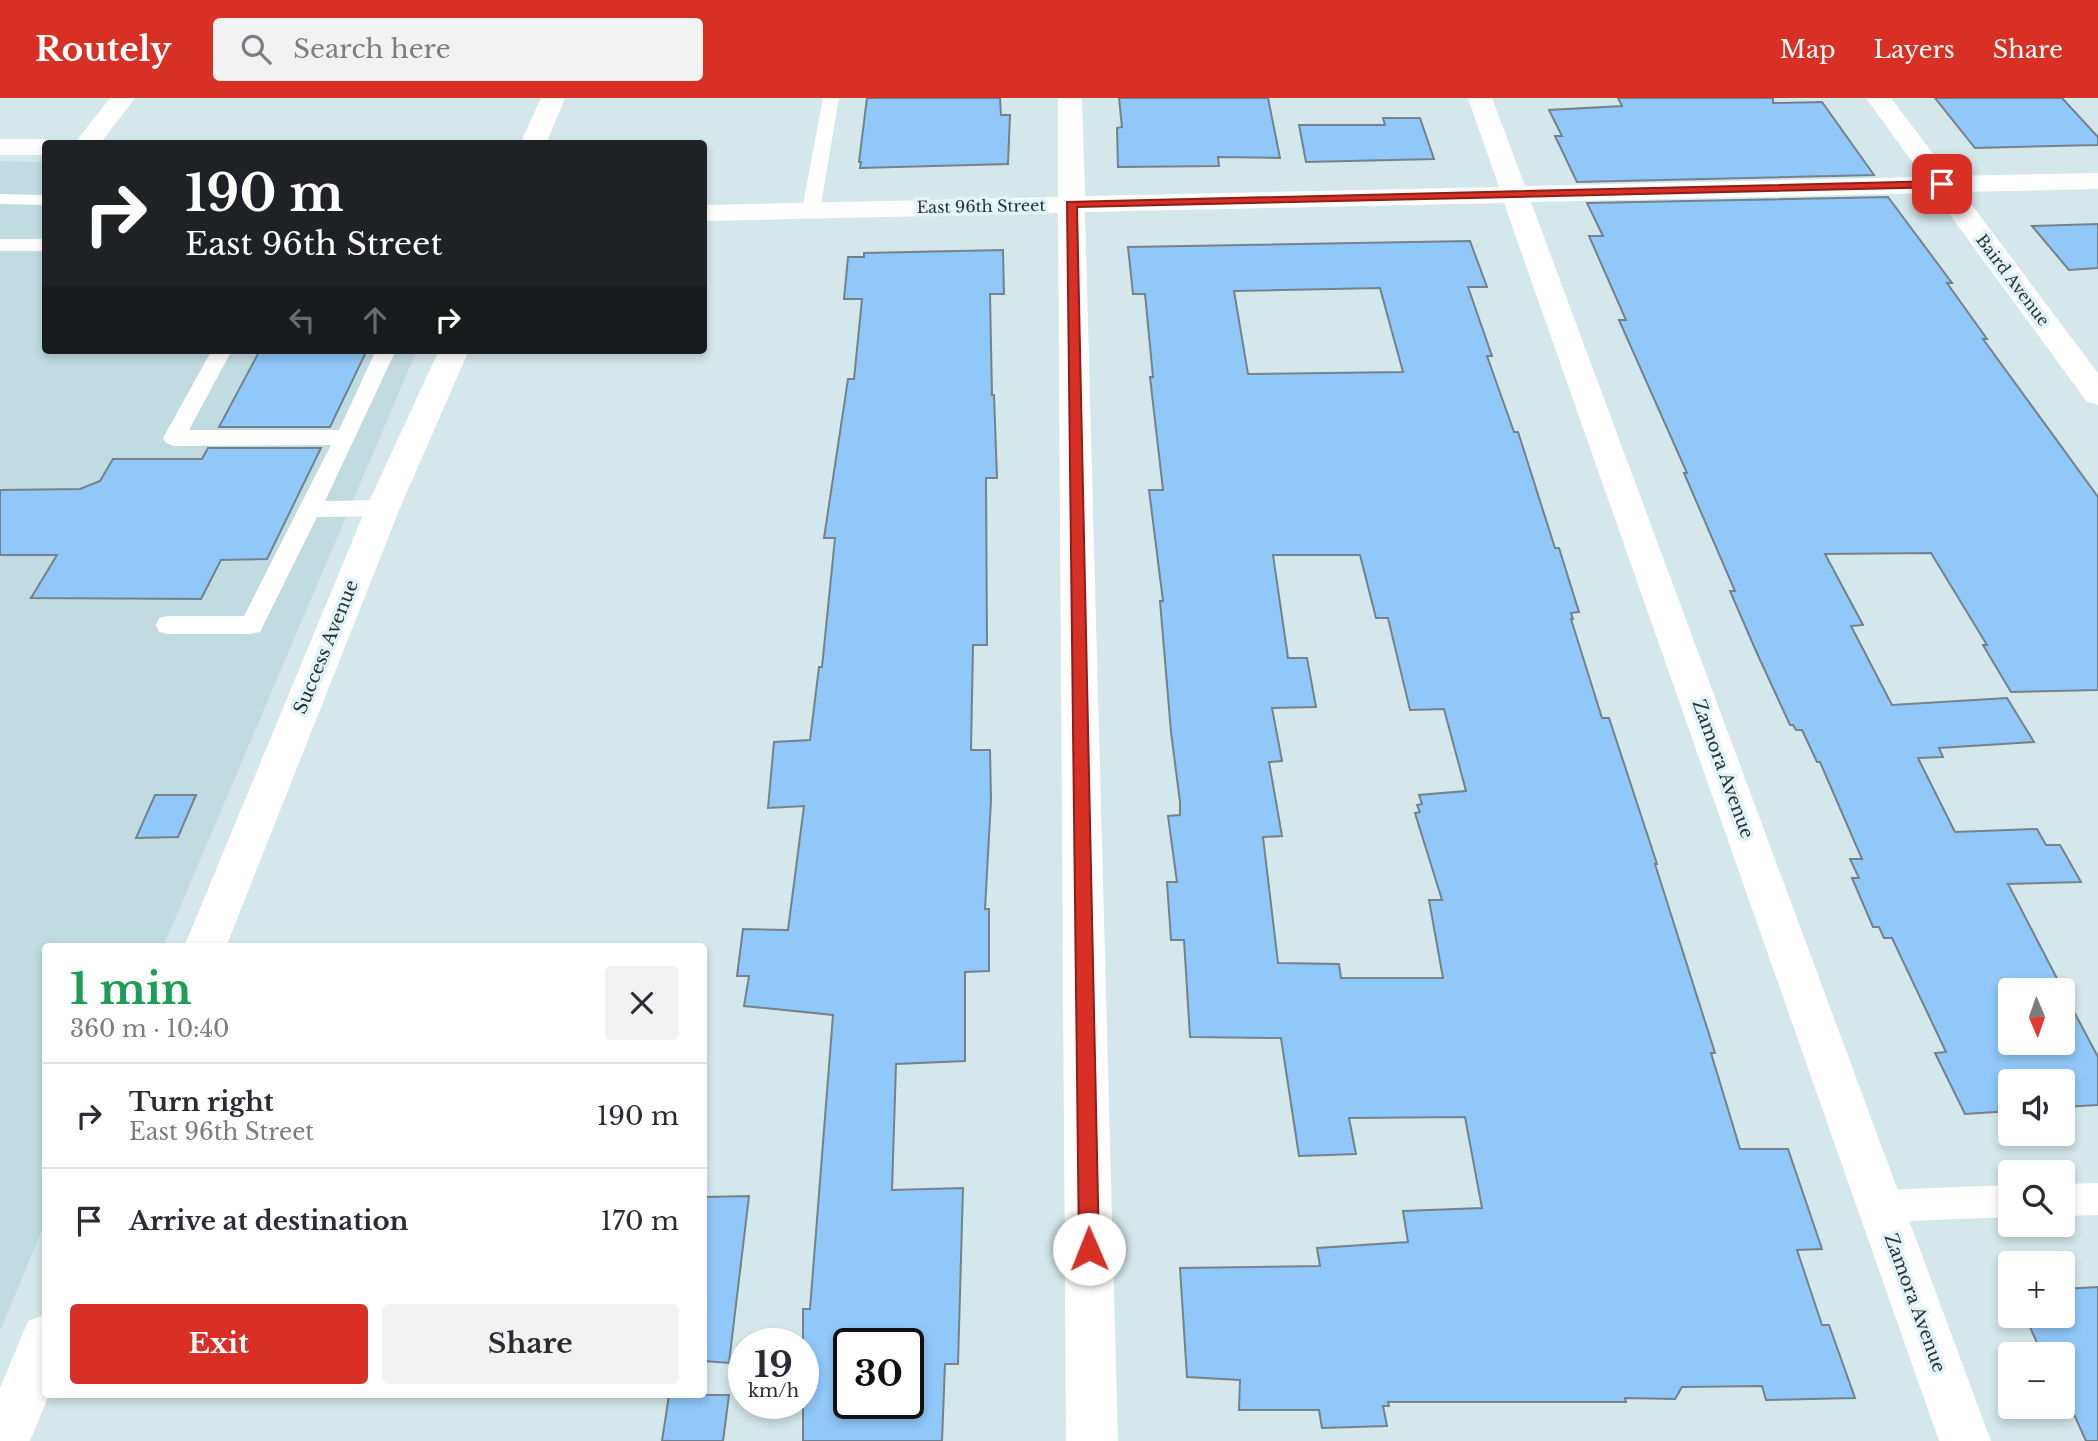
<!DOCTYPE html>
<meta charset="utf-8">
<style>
body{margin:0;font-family:"Libre Baskerville",serif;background:#f2f2f3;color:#2b2b33;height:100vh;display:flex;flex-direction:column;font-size:26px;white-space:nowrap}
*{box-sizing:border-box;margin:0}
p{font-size:23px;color:#7c7c81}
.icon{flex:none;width:38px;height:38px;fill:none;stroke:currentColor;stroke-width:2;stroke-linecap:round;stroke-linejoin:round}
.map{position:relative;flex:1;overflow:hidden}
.panel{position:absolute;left:42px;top:845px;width:665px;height:455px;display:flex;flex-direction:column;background:#fff;border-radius:7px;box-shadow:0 4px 10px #0003}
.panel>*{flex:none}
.hud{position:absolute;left:42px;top:42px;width:665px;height:214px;border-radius:7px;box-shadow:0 4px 10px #0003;background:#202124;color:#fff;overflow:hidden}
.needle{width:46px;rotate:178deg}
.tools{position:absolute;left:1998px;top:880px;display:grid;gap:14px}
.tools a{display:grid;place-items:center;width:77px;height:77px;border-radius:7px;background:#fff;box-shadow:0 4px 10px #0003;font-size:35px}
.speed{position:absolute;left:728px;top:1230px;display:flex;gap:14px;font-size:35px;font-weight:700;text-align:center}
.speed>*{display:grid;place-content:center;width:91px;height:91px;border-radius:50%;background:#fff;box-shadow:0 4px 10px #0003;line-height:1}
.speed small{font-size:18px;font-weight:400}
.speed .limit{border:4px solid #111;border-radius:10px;background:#fff;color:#111}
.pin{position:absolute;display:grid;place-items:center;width:60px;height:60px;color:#fff;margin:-30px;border-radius:14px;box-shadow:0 4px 10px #0006}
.me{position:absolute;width:77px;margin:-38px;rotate:359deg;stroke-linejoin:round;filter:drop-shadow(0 0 5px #0008)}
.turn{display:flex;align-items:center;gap:24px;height:147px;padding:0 28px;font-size:32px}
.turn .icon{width:91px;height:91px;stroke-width:2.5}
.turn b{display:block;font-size:49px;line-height:60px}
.lanes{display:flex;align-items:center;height:66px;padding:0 28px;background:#0003;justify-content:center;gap:35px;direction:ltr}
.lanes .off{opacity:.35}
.round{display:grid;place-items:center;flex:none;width:74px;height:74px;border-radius:7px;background:#f2f2f3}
.headline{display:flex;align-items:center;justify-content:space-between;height:119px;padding:0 28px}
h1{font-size:42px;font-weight:700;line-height:52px;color:#1e9e55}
.button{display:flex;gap:14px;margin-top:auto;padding:14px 28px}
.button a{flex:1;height:80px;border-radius:7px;background:#d93025;color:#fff;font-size:28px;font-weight:700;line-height:80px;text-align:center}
.button a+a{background:#f2f2f3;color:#2b2b33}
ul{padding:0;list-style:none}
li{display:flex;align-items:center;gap:21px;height:105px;padding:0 28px;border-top:2px solid #e1e1e2}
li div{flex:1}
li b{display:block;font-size:26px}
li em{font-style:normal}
header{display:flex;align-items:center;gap:42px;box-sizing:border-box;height:98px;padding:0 35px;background:#d93025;color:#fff}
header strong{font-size:33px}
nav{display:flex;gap:38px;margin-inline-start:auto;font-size:24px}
.search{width:490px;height:63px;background:#f2f2f3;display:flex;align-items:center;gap:18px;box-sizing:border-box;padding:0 24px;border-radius:7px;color:#7c7c81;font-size:26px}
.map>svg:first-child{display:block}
.built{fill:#c0dce1}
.building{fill:#8fc8f9;stroke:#75818b;stroke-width:2;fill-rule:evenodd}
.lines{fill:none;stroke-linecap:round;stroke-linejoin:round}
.lane{fill:#fff;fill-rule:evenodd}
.street{fill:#fff;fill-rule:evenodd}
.route{fill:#d93025;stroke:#8d1f18;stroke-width:2}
.labels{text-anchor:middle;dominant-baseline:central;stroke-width:7;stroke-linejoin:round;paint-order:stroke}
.far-street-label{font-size:16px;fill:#2a3133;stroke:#e1f4f8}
.street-label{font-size:18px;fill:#2a3133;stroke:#e1f4f8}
</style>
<header>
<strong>Routely</strong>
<div class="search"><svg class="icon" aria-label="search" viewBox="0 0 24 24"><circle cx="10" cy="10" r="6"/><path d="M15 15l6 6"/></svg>Search here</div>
<nav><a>Map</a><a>Layers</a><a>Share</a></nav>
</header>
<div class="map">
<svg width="2098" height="1343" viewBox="0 0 2098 1343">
<rect width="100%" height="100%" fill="#d4e7ea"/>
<path class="built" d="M0 63 45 64 46 252H417L163 849H46L45 1125 0 1233Z"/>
<g class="building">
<path d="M867 0H1000L1001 17H1010L1008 66 860 70 861 64H859Z"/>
<path d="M1119 0H1268L1280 60 1218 59 1219 68 1118 69 1117 30 1122 29Z"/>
<path d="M1618 0H1773V5L1822 4 1874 77 1577 84 1555 38H1562L1549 12 1622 8Z"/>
<path d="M1935 0H2062L2098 39V47L1975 50Z"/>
<path d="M1383 20H1420L1434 61 1306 64 1299 27H1385Z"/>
<path d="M1888 99 1952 185H1947L1987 241H1983L2098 399V592L2011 594 1983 547H1987L1931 455 1825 456 1863 527 1851 528 1892 607 2007 600 2034 644 1939 650 1943 659 1918 660 1955 734 2037 731 2046 747H2060L2081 784 2008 786 2063 892H2011V945H2063V893L2098 959V1007L2063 1009V984H2011V1013L1965 1016 1935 955 1946 954 1892 840H1884L1879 829H1873L1852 780H1859L1850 761H1862L1820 664H1817L1802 632H1796L1793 627H1790L1756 553 1730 493H1735L1684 375H1687L1619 222H1626L1589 138H1603L1587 105Z"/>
<path d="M2098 126V170L2069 172 2032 128Z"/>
<path d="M1470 143 1487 189H1468L1492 258H1487L1514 334H1518L1555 450H1559L1579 514 1571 515 1573 521H1571L1602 620H1609L1657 766H1655L1715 955H1711L1740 1051H1788L1822 1151 1797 1152 1822 1227H1829L1855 1300 1766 1302 1762 1288 1682 1289 1675 1301 1625 1300 1626 1304H1388L1389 1308H1383L1387 1328 1322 1330 1319 1312H1239L1240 1282 1187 1279 1180 1170 1320 1168 1317 1150 1408 1144 1403 1113 1482 1110 1465 1019 1349 1020 1356 1056 1299 1058 1281 940 1190 939 1184 842H1171L1167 784H1177L1168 718 1180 717V704L1171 634 1160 503H1163L1149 392H1163L1150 279H1153L1145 196H1133L1128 149ZM1380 190 1403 274 1248 276 1234 193ZM1273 457H1360L1376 520H1388L1410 612 1444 611 1466 693 1419 697 1422 706 1417 707 1420 714 1415 715 1442 802H1429L1443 880H1341L1339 866 1278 865 1263 739 1282 738 1269 664 1282 663 1272 610 1316 609 1307 560H1288Z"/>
<path d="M1003 152 1004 196H990L992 297H994L997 380H986L987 547H973L971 652H990L991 702 985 811H989V873L965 874V963L896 966 892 1092 963 1090 958 1266H945L942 1343H803V1211H810L833 917 744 908 749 878H737L743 831 788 832 804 708 768 710 774 644 810 642 819 569H822L835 440H824L848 281H854L862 201H844L848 159H864V155ZM849 1246H908V1306H849Z"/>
<path d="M260 252H367L330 329H219Z"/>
<path d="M208 350H321L267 461 221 462 201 501 31 500 57 457H0V392L80 391 100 383 113 361H202Z"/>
<path d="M155 697H196L178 739 136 740Z"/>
<path d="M749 1098 729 1265 704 1263V1099Z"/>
<path d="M2098 1189V1343H2086L2063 1292V1256H2042L2025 1218H2063V1191Z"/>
<path d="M669 1297H729L723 1343H662Z"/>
</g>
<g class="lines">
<g class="lane">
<path d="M823 0H839L820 112 811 118 802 112Z"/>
<path d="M0 96 46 97V107L0 106Z"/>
<rect x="0" y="141" width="46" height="12"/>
<path d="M212 252H232L189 332H339L376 252H396L325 403 383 402 391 404 394 410 391 416 383 418 317 419 260 534 251 536H168L159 534 156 527 159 520 168 518H244L331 347 174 348 166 345 163 340Z"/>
<path d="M2098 1085V1117L2063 1118V1086Z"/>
<path d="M2011 1087V1119L1881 1124 1870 1119 1865 1108 1870 1097 1881 1092Z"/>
</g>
<g class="street">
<path d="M110 0H135L100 46H74Z"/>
<path d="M541 0H565L546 46H520Z"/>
<path d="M1058 0H1082L1085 98 1499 89 1468 0H1492L1525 88 1923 79 1866 0H1891L1950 78 2098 75V91L1962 94 2098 275V307L2087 304 1934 95 1531 104 1991 1343H1939L1504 105 1085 114 1118 1343H1066L1058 115 704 123V107L1058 99Z"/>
<path d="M0 41H46L56 46H46V57H0Z"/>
<path d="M439 252H469L400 410 226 849H184L366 410Z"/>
<path d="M46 1216V1297H49L30 1343H0V1290L28 1223Z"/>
</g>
</g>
<path class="route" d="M1942 83 1947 86 1946 89 1077 109 1099 1151 1096 1158 1089 1161 1082 1158 1079 1151 1067 104Z"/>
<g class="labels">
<g class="far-street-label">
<text transform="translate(981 108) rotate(-1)">East 96th Street</text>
<text transform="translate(2013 182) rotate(53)">Baird Avenue</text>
</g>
<g class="street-label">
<text transform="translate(326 549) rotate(-68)">Success Avenue</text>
<text transform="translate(1723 671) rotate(70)">Zamora Avenue</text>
<text transform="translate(1915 1205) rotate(70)">Zamora Avenue</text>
</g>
</g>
</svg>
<div class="tools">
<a><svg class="needle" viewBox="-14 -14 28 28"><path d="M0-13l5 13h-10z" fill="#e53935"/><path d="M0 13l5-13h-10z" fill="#7c7c81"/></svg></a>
<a><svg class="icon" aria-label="sound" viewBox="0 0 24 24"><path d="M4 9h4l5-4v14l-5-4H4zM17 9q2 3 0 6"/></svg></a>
<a><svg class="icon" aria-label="search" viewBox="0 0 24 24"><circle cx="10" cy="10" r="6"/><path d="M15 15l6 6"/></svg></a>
<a>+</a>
<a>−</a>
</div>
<div class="speed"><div>19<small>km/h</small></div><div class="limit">30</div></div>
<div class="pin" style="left:1942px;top:86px;background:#d93025"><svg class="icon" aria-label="arrive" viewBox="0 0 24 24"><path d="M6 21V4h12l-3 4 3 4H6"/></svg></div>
<svg class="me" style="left:1089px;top:1151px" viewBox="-20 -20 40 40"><circle r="19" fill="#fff"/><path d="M0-13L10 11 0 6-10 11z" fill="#d93025"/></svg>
<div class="hud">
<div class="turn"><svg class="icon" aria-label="right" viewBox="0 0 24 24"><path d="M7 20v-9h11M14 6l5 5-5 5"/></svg><div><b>190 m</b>East 96th Street</div></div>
<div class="lanes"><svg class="icon off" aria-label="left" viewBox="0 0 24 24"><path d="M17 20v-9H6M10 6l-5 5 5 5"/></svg><svg class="icon off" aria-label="ahead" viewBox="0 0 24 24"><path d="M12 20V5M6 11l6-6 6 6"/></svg><svg class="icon" aria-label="right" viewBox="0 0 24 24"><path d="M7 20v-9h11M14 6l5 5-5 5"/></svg></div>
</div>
<section class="panel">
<div class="headline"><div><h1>1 min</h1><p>360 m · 10:40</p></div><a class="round"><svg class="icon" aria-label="close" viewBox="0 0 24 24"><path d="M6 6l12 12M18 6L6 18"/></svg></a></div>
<ul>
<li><svg class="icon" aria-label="right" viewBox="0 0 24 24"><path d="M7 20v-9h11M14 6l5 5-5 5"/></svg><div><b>Turn right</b><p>East 96th Street</p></div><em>190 m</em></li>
<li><svg class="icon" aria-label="arrive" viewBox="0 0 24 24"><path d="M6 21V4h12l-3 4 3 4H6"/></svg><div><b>Arrive at destination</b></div><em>170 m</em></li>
</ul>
<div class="button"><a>Exit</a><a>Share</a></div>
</section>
</div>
